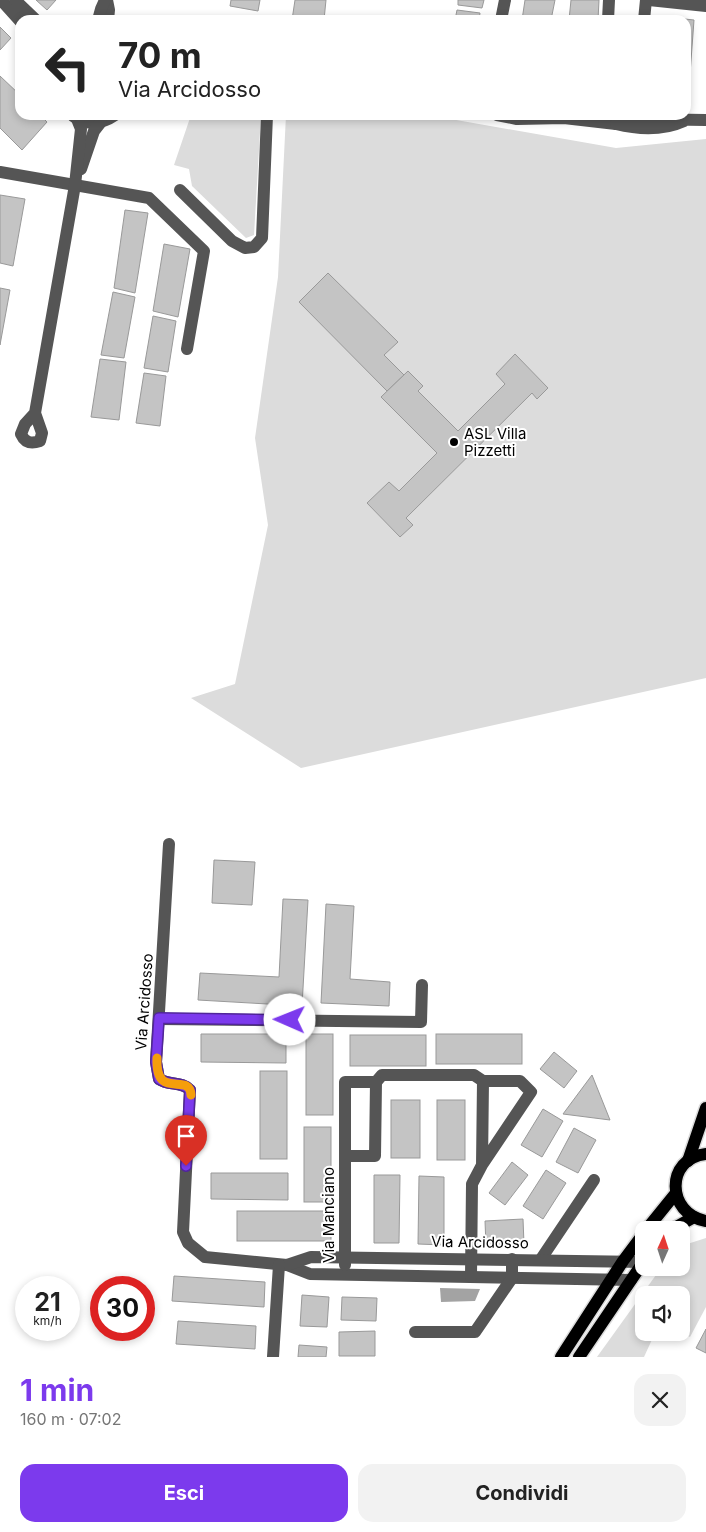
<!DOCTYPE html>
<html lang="it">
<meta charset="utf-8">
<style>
body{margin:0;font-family:Inter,sans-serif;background:#f2f2f2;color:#222;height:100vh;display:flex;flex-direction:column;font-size:19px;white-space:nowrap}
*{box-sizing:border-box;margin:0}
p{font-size:16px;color:#767676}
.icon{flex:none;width:28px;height:28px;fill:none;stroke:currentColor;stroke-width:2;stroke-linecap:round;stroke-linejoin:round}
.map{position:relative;height:1357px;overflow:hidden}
.sheet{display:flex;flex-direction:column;background:#fff;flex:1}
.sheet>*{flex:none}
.top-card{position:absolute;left:15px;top:15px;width:676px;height:105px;border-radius:15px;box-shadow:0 2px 8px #0003;background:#fff;color:#222;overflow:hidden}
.needle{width:32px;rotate:3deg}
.controls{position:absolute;left:635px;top:1221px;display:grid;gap:10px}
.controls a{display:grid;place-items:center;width:55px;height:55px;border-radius:10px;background:#fff;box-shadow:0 2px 8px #0003;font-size:25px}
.speed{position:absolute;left:15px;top:1276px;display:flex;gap:10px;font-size:25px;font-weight:700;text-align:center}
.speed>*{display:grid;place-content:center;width:65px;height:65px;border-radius:50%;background:#fff;box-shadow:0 2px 8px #0003;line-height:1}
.speed small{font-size:12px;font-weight:400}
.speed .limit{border:8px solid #d22;background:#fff;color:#111}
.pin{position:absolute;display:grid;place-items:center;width:42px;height:42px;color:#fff;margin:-51px -21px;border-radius:50% 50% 50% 0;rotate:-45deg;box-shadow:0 0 5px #0007}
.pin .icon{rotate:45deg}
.me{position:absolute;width:55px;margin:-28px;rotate:271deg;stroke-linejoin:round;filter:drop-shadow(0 0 4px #0008)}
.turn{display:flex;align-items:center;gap:18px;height:105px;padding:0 20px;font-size:22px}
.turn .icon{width:65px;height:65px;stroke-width:2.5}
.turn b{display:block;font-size:35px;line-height:42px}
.round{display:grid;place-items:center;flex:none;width:52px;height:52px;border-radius:15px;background:#f2f2f2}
.headline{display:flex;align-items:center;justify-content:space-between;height:85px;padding:0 20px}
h1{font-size:30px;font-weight:700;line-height:38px;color:#7c3aed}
.button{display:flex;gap:10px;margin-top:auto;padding:10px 20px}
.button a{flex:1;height:58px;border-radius:15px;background:#7c3aed;color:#fff;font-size:20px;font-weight:700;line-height:58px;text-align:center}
.button a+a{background:#f2f2f2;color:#222}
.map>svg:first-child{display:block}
.green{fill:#dcdcdc}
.water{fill:#a3a3a3}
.building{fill:#c4c4c4;stroke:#999}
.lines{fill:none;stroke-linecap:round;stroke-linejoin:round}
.major-casing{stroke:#dbdbdb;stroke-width:15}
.minor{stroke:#555;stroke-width:12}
.major{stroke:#000;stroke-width:12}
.route-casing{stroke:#51269a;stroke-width:12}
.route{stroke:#7c3aed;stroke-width:9}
.slow{stroke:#f59e0b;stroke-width:9}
.poi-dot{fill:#000;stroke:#fff;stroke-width:2}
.labels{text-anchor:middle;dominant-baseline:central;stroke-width:4;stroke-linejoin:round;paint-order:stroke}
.poi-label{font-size:15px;fill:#000;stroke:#fff;text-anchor:start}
.street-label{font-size:15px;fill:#000;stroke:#fff}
</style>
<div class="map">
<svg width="706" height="1357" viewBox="0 0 706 1357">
<rect width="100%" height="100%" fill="#fff"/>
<g class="green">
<path d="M191 115H261L254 235 246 238 192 186 189 169 174 165Z"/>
<path d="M286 115H428L616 148 706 139V678L301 768 191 698 235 684 268 525 255 438 278 277Z"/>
<path d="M706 1238V1307L690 1337 681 1332V1295H644V1332L655 1333 644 1357H597L661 1268H681V1246Z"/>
</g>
<path class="water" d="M440 1288 480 1289 475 1301 441 1302Z"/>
<g class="building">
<path d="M36 0H56L47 10Z"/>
<path d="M231 0H260L258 11 230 6Z"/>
<path d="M295 0H326L324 20H292Z"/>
<path d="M458 0H484L482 8 458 5Z"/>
<path d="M525 0H555L551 20H522Z"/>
<path d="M571 0H599L598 20H569Z"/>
<path d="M457 10 480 13 479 20H455Z"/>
<path d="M666 17 694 20 688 101H686V20H665Z"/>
<path d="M0 27 11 38 0 50Z"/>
<path d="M0 76 20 95V115H40L47 122 22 150 0 128Z"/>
<path d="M0 195 25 199 13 266 0 263Z"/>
<path d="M125 210 148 213 135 293 114 288Z"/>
<path d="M164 244 190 249 178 317 153 311Z"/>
<path d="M328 273 398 342 384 355 404 375 387 391 299 302Z"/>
<path d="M0 288 10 290 0 345Z"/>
<path d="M113 292 135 297 124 358 101 355Z"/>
<path d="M153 316 176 321 168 372 144 368Z"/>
<path d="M515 354 548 388 537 399 532 393 406 518 413 525 400 537 367 503 389 482 399 491 437 453 381 397 408 371 423 386 418 391 458 431 505 384 496 374Z"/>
<path d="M100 359 126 362 119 420 91 417Z"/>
<path d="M144 373 166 376 160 426 136 423Z"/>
<path d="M214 860 255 862 252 905 212 903Z"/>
<path d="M283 899 308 900 302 1006 198 1000 200 973 279 977Z"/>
<path d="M326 904 354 906 350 979 390 982 389 1006 321 1003Z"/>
<path d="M201 1034H286V1063L201 1062Z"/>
<rect x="306" y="1034" width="27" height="81"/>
<rect x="436" y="1034" width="86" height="30"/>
<rect x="350" y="1035" width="76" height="31"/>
<path d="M554 1052 577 1071 564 1088 540 1069Z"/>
<rect x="260" y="1071" width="27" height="88"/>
<path d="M592 1075 610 1120 563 1114Z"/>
<rect x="391" y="1100" width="29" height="58"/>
<rect x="437" y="1100" width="28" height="60"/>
<path d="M543 1109 563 1121 542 1157 521 1145Z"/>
<rect x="304" y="1127" width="27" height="75"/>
<path d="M574 1128 596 1140 578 1173 556 1162Z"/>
<path d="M512 1162 528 1175 505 1205 489 1193Z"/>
<path d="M546 1170 566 1183 543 1219 523 1206Z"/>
<path d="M211 1173H288V1200L211 1199Z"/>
<path d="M374 1175H400L399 1243H374Z"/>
<path d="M419 1176 444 1177V1245L418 1244Z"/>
<rect x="237" y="1211" width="94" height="30"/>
<path d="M523 1219 524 1244 486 1246 485 1221Z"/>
<path d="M174 1276 265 1282 264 1307 172 1301Z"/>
<path d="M302 1295 329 1297 327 1327 300 1326Z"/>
<path d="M342 1297 377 1298 376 1321 341 1320Z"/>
<path d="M178 1321 256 1326 255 1349 176 1344Z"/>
<path d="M706 1329V1353L696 1348Z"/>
<path d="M375 1331V1356H339V1332Z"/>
<path d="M299 1345 327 1347 326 1357H298Z"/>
</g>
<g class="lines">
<g class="major-casing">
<g id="major">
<path d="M706 1154C665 1158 666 1214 706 1221"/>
<path d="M688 1161 706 1108"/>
<path d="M646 1230 676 1193"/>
<path d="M671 1230 694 1217"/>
<path d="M561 1357 623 1261 644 1233"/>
<path d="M579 1357 644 1261"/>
</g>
</g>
<g class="minor">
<path d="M1 0 20 21"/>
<path d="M15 0 36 20"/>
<path d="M107 0 109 10 108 20"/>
<path d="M649 0 706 6"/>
<path d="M98 20 101 9 105 0"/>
<path d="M501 20 505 0"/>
<path d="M608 20 609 0"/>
<path d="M644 20 646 0"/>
<path d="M497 115 517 119 564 118 616 124"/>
<path d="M73 116C86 126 102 124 115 115"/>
<path d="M684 121C662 131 640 130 616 124L637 119 706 120"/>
<path d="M81 169 94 131 101 122"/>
<path d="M0 172 149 198 204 251 187 349"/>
<path d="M180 190 232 241 245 248 254 247 262 238 267 115"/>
<path d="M35 413 25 424 21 434C25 443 31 444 40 441L42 433 35 413 75 185 81 129 77 119"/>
<path d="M169 844 156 1062 159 1079C169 1086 182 1081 190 1090L183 1232 188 1243 205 1257 287 1265 310 1274 631 1280"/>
<path d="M159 1019 421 1022 422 985"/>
<path d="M376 1082 382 1075H474L483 1081"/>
<path d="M541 1259 594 1180"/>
<path d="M287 1265 311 1257 644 1262"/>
<path d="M345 1265V1082H376L375 1156H345"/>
<path d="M471 1277 472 1184 482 1165 531 1092 520 1081H483L482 1165"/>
<path d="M415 1332H475L512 1278V1259"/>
<path d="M273 1357 279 1265"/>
</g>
<use href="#major" class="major"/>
</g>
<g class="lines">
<g class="route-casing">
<path id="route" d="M186 1166 190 1090C182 1081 169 1086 159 1079L156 1062 159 1018 290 1020"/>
</g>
<use href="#route" class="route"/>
<path class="slow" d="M157 1058C155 1102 190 1071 191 1095"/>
</g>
<circle class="poi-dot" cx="454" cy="442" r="5"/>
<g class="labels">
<g class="poi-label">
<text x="464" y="433">ASL Villa<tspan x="464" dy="17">Pizzetti</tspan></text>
</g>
<g class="street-label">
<text transform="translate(144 1002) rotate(-86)">Via Arcidosso</text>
<text transform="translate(328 1215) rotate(-90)">Via Manciano</text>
<text transform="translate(480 1242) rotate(1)">Via Arcidosso</text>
</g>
</g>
</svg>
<div class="controls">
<a><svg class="needle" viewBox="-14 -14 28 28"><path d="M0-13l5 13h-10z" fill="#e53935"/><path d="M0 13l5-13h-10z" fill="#767676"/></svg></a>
<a><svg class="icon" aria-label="sound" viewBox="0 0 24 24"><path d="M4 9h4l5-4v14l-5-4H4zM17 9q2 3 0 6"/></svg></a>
</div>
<div class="speed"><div>21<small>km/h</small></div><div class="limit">30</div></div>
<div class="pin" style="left:186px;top:1166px;background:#d93025"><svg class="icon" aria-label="arrive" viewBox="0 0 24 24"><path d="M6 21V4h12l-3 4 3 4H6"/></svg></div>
<svg class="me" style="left:290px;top:1020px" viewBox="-20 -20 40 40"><circle r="19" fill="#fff"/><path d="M0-13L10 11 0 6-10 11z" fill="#7c3aed"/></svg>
<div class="top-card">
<div class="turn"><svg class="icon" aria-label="left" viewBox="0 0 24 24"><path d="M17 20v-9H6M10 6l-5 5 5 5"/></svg><div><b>70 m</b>Via Arcidosso</div></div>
</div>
</div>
<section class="sheet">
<div class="headline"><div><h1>1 min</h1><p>160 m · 07:02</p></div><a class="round"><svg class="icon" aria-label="close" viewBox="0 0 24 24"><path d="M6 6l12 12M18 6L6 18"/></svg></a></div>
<div class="button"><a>Esci</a><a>Condividi</a></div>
</section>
